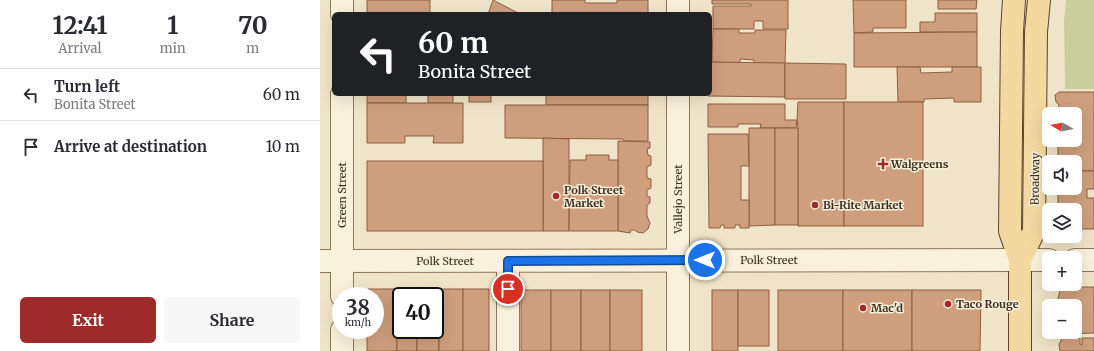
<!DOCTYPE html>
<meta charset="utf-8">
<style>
body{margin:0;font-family:Merriweather,serif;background:#f7f7f7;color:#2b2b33;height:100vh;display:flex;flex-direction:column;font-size:15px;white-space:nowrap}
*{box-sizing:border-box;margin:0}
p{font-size:13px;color:#7c7c81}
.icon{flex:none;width:22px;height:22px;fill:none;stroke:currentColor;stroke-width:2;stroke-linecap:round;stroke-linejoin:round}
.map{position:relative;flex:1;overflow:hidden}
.panel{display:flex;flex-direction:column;background:#fff;width:320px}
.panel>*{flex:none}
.banner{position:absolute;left:12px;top:12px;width:380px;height:84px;border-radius:6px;box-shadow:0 4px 16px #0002;background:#202124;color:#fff;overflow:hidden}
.needle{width:26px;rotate:279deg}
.fabs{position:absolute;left:722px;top:107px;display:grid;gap:8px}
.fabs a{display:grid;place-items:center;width:40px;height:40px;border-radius:6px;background:#fff;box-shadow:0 4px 16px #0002;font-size:20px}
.speed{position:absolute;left:12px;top:287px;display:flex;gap:8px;font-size:20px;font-weight:700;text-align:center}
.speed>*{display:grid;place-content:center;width:52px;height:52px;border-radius:50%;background:#fff;box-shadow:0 4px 16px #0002;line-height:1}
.speed small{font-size:10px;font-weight:400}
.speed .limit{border:2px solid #111;border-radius:6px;background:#fff;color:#111}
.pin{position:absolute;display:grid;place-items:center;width:34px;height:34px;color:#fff;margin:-17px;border:2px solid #fff;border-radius:50%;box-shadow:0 1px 4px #0007}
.me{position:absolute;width:44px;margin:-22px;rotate:270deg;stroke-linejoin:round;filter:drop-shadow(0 0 3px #0008)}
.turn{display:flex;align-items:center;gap:14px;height:84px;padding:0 20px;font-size:18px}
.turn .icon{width:52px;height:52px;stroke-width:2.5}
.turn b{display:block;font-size:28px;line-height:34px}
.eta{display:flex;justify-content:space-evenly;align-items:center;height:68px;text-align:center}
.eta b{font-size:24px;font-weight:700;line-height:28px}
.primary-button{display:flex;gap:8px;margin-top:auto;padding:8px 20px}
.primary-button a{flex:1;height:46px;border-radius:6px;background:#9e2a2b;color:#fff;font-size:16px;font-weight:700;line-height:46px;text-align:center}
.primary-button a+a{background:#f7f7f7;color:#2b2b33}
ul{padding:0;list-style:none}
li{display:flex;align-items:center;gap:12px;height:52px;padding:0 20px;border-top:1px solid #e1e1e2}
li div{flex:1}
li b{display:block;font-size:15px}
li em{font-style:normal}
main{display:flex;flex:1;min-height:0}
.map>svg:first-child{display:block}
.green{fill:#c9cf9b}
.building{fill:#cf9f7d;stroke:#8d5f41}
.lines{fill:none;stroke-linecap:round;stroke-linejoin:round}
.minor-casing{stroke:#8d765c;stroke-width:24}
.major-casing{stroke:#5b4430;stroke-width:24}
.minor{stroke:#faf1dc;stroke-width:22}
.major{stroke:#f3d9a0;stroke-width:22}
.route-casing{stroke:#114b97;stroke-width:10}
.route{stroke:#1a73e8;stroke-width:7}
.poi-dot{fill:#9e2a2b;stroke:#f7eed8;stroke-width:1.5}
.labels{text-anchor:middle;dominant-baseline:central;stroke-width:3;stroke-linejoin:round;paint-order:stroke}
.poi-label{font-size:11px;font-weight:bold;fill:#3d2e20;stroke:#f7eed8;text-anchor:start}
.street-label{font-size:11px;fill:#3d2e20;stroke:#f7eed8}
</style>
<main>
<section class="panel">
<div class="eta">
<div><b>12:41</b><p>Arrival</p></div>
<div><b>1</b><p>min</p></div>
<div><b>70</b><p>m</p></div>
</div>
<ul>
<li><svg class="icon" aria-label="left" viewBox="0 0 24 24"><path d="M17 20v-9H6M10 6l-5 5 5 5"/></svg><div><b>Turn left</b><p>Bonita Street</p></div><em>60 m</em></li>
<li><svg class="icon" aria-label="arrive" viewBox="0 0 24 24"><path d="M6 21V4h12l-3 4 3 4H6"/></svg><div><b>Arrive at destination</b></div><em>10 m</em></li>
</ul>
<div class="primary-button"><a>Exit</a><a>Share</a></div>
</section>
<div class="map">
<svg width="774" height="351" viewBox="0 0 774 351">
<rect width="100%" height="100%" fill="#f0e4c8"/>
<path class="green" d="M746 0H774V89H745L744 20Z"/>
<g class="building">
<rect x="47" y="0" width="63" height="14"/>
<path d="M173 0 200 14H168Z"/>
<path d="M232 0H265V3H297V0H328V14H232Z"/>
<path d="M392 0H468V29H443V21H434V29H393V6H431V4H392Z"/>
<path d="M533 0H586V28H553V32L534 33Z"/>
<path d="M618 0H657L656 9H618Z"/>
<path d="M615 13H657V32H600V22H615Z"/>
<path d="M393 29H419V33H435V30H466L465 63H434V60L420 59V63L392 62Z"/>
<path d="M657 32V67H534V33Z"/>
<path d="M390 62 465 63V97L388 96V94H390Z"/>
<path d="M465 63 526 64V99H465Z"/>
<path d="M577 67H600L601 73 632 72V67H661V102H634V98L604 99V102H578Z"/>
<path d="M739 92H774V171H755V162H735L738 158V144L736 140H755V114H738L739 105 736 102 735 95Z"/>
<path d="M47 94H133V103H108V95H86V103H47Z"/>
<rect x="149" y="94" width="22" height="8"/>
<rect x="226" y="94" width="102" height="11"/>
<path d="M478 102H524V226H478V128L477 120Z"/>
<rect x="524" y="102" width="79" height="124"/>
<path d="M47 103H143V143H113L114 136H85V143H47Z"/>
<path d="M388 104H465V120H477L476 128H440L441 124H418V127H388Z"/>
<path d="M185 105H328V141H304L303 139 185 138Z"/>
<path d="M429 128H455V225L429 226Z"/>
<rect x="455" y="128" width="23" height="97"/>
<path d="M388 134H428L429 166H421V200H429V228H420V225H415V228H404V225H401L400 228H389Z"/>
<path d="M223 138 249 139V231H223Z"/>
<path d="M298 141 330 142V148L327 149 328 155 331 156V165L327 167V178L331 179V188L327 190V196L330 197V203L327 205V216L330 223 328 229 323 233 317 232 315 230H311L310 233 298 231Z"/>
<path d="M266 155H289V160H298V231H249L250 160H266Z"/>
<rect x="47" y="161" width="176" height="70"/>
<path d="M755 171H774V189H767V198H774V229H755V210H738V188H755Z"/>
<path d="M753 284 757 287H774V333L745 334 740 332H755V306H741V301L738 298 741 287Z"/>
<path d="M48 289H77V351H47V330H55V296H48Z"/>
<path d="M77 289H97V296H81V330H97V351H77Z"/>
<path d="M97 289H119V351H97V330H115V296H97Z"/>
<rect x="119" y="289" width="24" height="62"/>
<rect x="143" y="289" width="26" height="62"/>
<rect x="201" y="290" width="30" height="61"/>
<rect x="231" y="290" width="30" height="61"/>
<rect x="261" y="290" width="29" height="61"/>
<rect x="290" y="290" width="32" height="61"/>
<rect x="392" y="290" width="26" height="61"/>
<rect x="418" y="290" width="31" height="56"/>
<rect x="458" y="290" width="65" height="61"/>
<rect x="523" y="290" width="69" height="61"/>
<path d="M592 290H661L660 351H592Z"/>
<path d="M741 338H760V344L762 345V338H774V351H740L739 344 741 341Z"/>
</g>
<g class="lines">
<g class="minor-casing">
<g id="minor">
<path d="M22 0V14"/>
<path d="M358 0V14"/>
<path d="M22 94V296"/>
<path d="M358 94V351"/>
<path d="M755 260H774"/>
<path d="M0 261 729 260"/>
<path d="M22 330V351"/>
<path d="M188 351V261"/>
</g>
</g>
<g class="major-casing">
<g id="major">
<path d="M694 0 692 31 690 231 700 260V351"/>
<path d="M700 260 714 231 716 32 719 0"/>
</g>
</g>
<use href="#minor" class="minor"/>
<use href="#major" class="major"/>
</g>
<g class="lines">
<g class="route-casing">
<path id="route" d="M188 289V261L385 260"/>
</g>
<use href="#route" class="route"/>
</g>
<g class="poi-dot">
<path d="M561 158h4v4h4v4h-4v4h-4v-4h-4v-4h4z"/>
<circle cx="236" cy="196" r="4"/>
<circle cx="495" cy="205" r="4"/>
<circle cx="628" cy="304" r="4"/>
<circle cx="543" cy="308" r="4"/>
</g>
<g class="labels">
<g class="poi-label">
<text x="571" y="164">Walgreens</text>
<text x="244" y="190">Polk Street<tspan x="244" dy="13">Market</tspan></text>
<text x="503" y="205">Bi-Rite Market</text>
<text x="636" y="304">Taco Rouge</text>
<text x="551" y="308">Mac'd</text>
</g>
<g class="street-label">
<text transform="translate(715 179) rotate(-89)">Broadway</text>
<text transform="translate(22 195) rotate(-90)">Green Street</text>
<text transform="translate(358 199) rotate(-90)">Vallejo Street</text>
<text x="449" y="260">Polk Street</text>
<text x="125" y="261">Polk Street</text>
</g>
</g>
</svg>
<div class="fabs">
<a><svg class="needle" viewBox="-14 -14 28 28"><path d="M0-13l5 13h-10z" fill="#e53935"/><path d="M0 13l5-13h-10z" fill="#7c7c81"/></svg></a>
<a><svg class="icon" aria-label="sound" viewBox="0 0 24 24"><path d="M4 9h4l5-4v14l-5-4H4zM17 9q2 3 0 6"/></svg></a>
<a><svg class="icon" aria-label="layers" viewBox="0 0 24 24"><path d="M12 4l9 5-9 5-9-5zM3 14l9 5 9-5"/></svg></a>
<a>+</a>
<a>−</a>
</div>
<div class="speed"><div>38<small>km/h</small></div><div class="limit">40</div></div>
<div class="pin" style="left:188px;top:289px;background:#d93025"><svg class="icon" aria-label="arrive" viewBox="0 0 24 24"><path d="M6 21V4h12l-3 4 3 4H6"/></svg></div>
<svg class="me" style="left:385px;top:260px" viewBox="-20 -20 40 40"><circle r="17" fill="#1a73e8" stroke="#fff" stroke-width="3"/><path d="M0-11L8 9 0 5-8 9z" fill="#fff"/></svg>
<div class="banner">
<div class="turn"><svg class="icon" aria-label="left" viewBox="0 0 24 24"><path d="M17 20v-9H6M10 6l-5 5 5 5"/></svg><div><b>60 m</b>Bonita Street</div></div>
</div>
</div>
</main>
